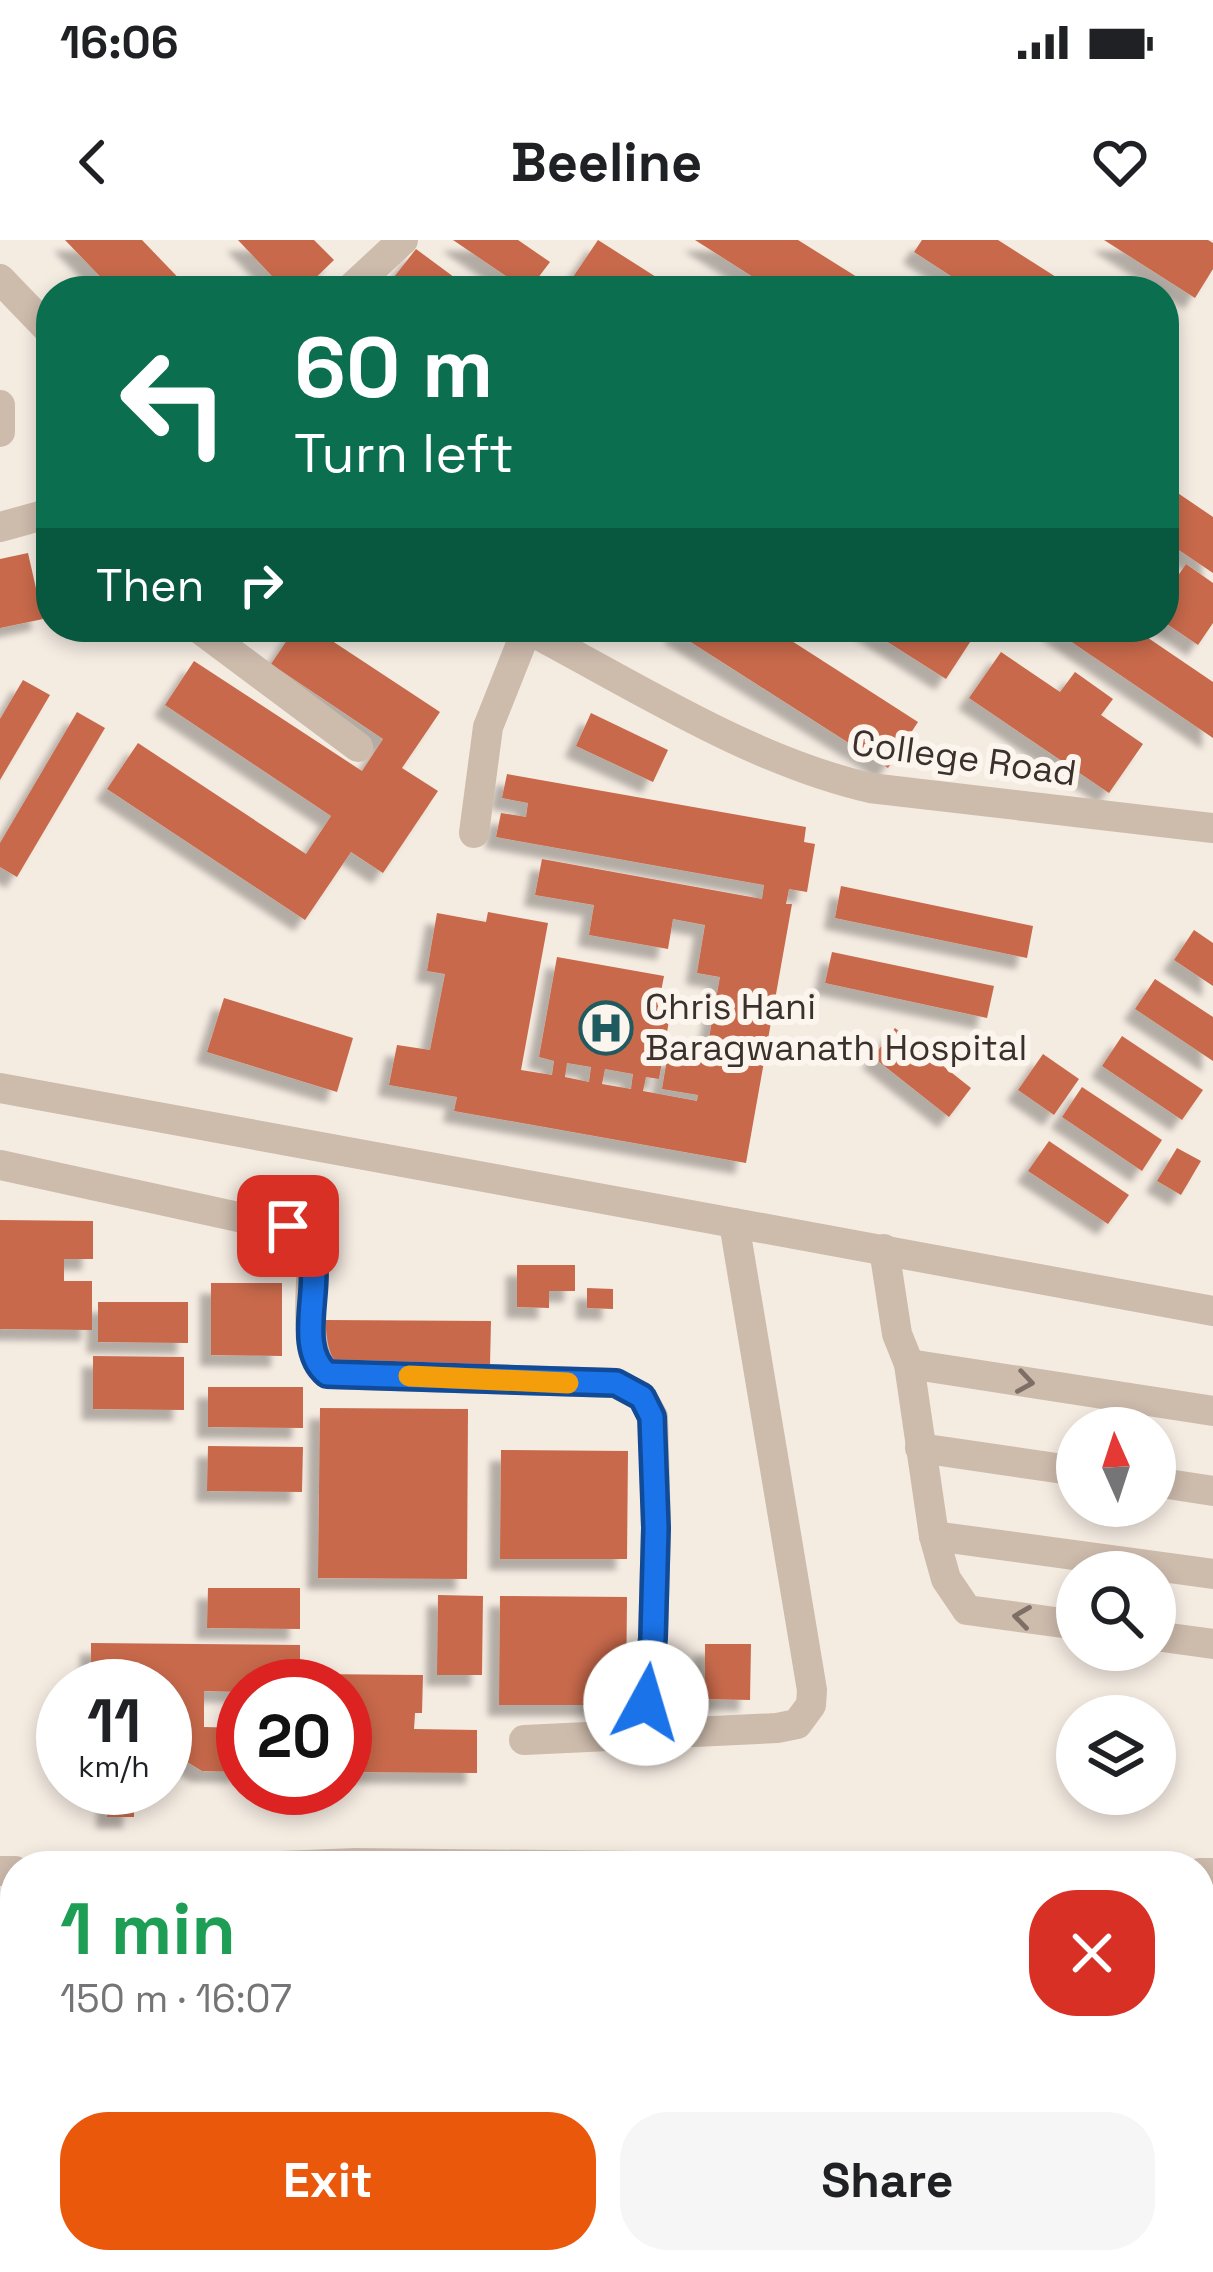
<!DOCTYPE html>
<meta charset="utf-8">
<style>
body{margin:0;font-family:"Space Grotesk",sans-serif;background:#f6f6f6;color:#202124;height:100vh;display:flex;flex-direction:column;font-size:45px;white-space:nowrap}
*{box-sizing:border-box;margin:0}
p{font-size:39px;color:#757577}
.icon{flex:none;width:66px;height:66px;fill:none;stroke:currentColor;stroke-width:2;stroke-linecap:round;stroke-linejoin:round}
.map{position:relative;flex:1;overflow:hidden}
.panel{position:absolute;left:0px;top:1611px;width:1215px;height:423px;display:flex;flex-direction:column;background:#fff;border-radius:48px 48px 0 0;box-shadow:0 6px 18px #0003}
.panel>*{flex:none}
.banner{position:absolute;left:36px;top:36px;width:1143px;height:366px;border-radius:48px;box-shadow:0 6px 18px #0003;background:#0b6e4f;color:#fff;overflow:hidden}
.needle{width:78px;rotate:357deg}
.controls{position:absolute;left:1056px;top:1167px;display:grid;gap:24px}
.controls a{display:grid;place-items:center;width:120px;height:120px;border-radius:50%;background:#fff;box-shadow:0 6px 18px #0003;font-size:60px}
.speed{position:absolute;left:36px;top:1419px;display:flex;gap:24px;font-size:60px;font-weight:700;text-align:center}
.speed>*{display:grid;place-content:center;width:156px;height:156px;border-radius:50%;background:#fff;box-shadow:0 6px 18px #0003;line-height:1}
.speed small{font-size:30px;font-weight:400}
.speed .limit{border:18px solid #d22;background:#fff;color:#111}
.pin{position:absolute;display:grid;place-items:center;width:102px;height:102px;color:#fff;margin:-51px;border-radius:24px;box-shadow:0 6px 18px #0006}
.me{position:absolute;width:132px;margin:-66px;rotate:6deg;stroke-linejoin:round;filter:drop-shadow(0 0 9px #0008)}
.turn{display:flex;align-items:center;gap:42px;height:252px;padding:0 60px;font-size:54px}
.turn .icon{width:156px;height:156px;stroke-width:2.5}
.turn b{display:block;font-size:84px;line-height:102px}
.then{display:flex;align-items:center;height:114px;padding:0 60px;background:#0003;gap:24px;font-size:45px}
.round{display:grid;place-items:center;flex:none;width:126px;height:126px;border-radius:48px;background:#f6f6f6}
.headline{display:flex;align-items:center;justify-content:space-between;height:204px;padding:0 60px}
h1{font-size:72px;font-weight:600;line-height:90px;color:#1e9e55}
.primary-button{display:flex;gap:24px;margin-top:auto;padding:24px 60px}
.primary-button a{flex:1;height:138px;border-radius:48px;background:#ea580c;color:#fff;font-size:48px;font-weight:600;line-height:138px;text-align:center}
.primary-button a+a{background:#f6f6f6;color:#202124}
.status{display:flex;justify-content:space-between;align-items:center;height:84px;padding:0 60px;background:#fff;direction:ltr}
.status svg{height:33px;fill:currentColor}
header{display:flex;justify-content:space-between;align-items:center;height:156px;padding:0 60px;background:#fff;font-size:54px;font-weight:600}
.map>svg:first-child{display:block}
.building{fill:#c8694b;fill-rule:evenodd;filter:url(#shadow)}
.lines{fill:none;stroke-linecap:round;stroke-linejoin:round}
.minor{stroke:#cdbbac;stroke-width:30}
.oneway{stroke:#7d6f65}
.route-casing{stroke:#114b97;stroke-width:30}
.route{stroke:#1a73e8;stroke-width:21}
.slow{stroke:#f59e0b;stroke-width:21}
.labels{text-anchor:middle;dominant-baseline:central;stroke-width:12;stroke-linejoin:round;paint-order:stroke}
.street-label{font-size:36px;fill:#3b302b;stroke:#fbf5ee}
.poi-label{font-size:36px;fill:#3b302b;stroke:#fbf5ee;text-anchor:start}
</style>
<div class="status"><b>16:06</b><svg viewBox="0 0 49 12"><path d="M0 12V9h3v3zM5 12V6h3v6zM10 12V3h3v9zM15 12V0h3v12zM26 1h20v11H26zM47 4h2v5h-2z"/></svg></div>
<header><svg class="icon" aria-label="back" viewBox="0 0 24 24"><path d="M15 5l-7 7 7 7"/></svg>Beeline<svg class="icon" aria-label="heart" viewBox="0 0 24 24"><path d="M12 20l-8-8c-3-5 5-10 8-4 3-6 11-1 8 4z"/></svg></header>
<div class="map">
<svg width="1213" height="2032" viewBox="0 0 1213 2032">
<defs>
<filter id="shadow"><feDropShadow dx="-11" dy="11" stdDeviation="3" flood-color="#0004"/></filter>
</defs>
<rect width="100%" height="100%" fill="#f4ebe1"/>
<g class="building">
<path d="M65 0H142L191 51H114Z"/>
<path d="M238 0H314L334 20 302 51H286Z"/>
<path d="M453 0H518L550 22 528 51Z"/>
<path d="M598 0 678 51H575L567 46Z"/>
<path d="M695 0H798L865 42 859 51H775Z"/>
<path d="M922 0H998L1078 51H974L914 12Z"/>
<path d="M1104 0H1208L1213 3V29L1195 58Z"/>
<path d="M416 9 462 43 456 51H383Z"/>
<path d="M1166 245 1213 277V333L1164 300Z"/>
<path d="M28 313 43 379 0 388V319Z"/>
<path d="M1186 324 1213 343V383L1198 405 1164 382V356Z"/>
<path d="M296 387H311L440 472 402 528 438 551 383 633 351 612 305 680 107 549 138 503 306 614 331 576 165 465 194 421 362 531 383 499 271 424Z"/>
<path d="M678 387H770L918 482 888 528 675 392Z"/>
<path d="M864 387H968L976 393 946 439Z"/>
<path d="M1056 387H1132L1213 442V498L1054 390Z"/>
<path d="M1001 412 1060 452 1075 432 1113 459 1101 475 1143 504 1109 553 969 458Z"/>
<path d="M23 440 50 455 0 540V479Z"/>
<path d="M77 472 105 488 17 637 0 627V603Z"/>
<path d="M591 473 668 510 653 542 576 506Z"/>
<path d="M507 534 806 587 804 602 815 604 807 652 789 649 786 664H792L746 923 454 871 457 857 389 845 397 805 430 810 445 734 427 731 437 673 486 682 488 672 548 683 521 830 552 835 554 821 539 817 557 717 664 736 658 767 671 769 659 839 646 837 643 851 697 861 698 855 662 849 668 813 705 820 720 737 697 733 705 685 673 679 668 709 589 695 594 665 535 655 542 619 762 659 764 645 496 597 501 573 526 577 528 563 502 558ZM567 823 591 827 589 842 565 837ZM605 829 633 834 631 849 602 844Z"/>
<path d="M841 646 1033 686 1027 718 835 678Z"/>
<path d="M1194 690 1213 703V746L1174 720Z"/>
<path d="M832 712 994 746 987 778 825 743Z"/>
<path d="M1155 739 1213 777V821L1135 769Z"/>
<path d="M224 758 353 798 337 852 207 812Z"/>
<path d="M895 788 971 848 949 877 873 817Z"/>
<path d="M1122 796 1203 850 1182 880 1102 826Z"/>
<path d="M1043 814 1079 839 1054 875 1018 850Z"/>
<path d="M1082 847 1162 900 1142 931 1062 877Z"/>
<path d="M1049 901 1129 955 1108 984 1028 931Z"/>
<path d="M1177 908 1201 921 1181 955 1157 941Z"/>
<path d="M0 980 93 981V1019H64V1041H92V1090L0 1089Z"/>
<path d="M517 1025H575V1051H549V1068L517 1067Z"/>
<path d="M211 1043H282V1116L211 1115Z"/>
<path d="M587 1048 613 1049V1069L587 1068Z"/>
<path d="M98 1062H188V1103L98 1102Z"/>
<path d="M324 1080 491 1081 490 1125 323 1123Z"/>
<path d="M93 1116 184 1117V1170L93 1169Z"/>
<path d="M208 1147H303V1188L208 1187Z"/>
<path d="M320 1168 468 1169 467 1339 318 1338Z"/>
<path d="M208 1206 303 1207 302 1252 207 1251Z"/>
<path d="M501 1210 628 1211 627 1319H500Z"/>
<path d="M208 1348H300V1389L207 1388Z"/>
<path d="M438 1355 483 1356 482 1435H437Z"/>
<path d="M500 1356 627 1357 626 1465H499Z"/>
<path d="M91 1403 300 1405V1446H243V1452L204 1451V1487L243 1488V1532L202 1531 179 1517V1509H165V1446H91Z"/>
<path d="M705 1404H751L750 1460 705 1459Z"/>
<path d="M311 1434 423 1435 422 1473H415L414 1489 477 1490V1533L345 1532V1446H311Z"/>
<path d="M108 1557 134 1558V1577H107Z"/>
</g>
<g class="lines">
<g class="minor">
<path d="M0 39 51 92"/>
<path d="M348 51 403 0"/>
<path d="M0 165V192"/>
<path d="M0 287 51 273"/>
<path d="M197 387 358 507"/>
<path d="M523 387C634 445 749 520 870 548L1213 588"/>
<path d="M474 593 488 487 527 389"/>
<path d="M0 848 1213 1071"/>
<path d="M0 925 298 990 307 998 313 1012C311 1043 303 1114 327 1134L616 1143 642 1157 653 1177 656 1287 653 1398 643 1495"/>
<path d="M884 1009 897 1094 909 1124 934 1296 946 1339 967 1370 1077 1385"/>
<path d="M909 1124 1213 1171"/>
<path d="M920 1208 1077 1231"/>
<path d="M1155 1242 1213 1251"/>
<path d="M934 1296 1213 1334"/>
<path d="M1155 1396 1213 1404"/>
<path d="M524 1500 777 1488 797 1484 811 1465 812 1450 734 983"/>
<path d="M280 1626 356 1623 639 1626"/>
<path d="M0 1631H15"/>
<path d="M1200 1633H1213"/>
<path d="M0 1851H15"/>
<path d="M1200 1854 1213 1855"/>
<path d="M344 2032 345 2019"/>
</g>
</g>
<defs><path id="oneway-chevron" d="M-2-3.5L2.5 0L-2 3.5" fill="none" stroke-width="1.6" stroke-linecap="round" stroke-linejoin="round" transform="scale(3)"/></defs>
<g class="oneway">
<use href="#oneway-chevron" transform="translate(1025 1142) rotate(9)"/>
<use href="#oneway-chevron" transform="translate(1022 1377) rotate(-172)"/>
</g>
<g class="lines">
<g class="route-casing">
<path id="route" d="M288 986C344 1010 285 1099 327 1134L616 1143 642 1157 652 1177 656 1288 653 1398 646 1463"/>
</g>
<use href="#route" class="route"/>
<path class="slow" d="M409 1136 568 1143"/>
</g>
<defs>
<g id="hospital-ring" transform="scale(2.7)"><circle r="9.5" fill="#fbf5ee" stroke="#1f5a5e" stroke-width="1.5"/><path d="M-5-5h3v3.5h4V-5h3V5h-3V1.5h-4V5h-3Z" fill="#1f5a5e"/></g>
</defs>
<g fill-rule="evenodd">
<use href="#hospital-ring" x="606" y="788"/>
</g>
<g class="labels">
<g class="street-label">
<text transform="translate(964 518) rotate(8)">College Road</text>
</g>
<g class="poi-label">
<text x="645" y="767">Chris Hani<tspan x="645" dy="41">Baragwanath Hospital</tspan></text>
</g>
</g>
</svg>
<div class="controls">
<a><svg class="needle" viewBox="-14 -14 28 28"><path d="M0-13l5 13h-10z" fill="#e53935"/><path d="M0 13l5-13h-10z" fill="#757577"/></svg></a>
<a><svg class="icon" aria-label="search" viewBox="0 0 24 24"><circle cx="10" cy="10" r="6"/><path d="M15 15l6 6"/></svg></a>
<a><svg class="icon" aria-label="layers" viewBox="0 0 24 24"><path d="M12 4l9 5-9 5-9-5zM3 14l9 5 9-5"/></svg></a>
</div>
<div class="speed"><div>11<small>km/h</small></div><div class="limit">20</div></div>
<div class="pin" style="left:288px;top:986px;background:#d93025"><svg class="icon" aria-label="arrive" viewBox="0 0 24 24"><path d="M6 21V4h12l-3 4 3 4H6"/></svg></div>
<svg class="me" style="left:646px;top:1463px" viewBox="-20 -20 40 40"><circle r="19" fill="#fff"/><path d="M0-13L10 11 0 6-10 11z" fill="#1a73e8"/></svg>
<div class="banner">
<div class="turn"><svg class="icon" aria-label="left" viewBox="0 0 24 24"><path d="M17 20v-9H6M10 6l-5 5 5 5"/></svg><div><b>60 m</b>Turn left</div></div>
<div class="then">Then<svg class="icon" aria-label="right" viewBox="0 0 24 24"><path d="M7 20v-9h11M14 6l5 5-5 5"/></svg></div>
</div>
<section class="panel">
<div class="headline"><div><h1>1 min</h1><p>150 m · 16:07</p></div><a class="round" style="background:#d93025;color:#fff"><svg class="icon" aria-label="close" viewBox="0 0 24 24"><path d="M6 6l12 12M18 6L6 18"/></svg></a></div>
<div class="primary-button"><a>Exit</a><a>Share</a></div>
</section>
</div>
